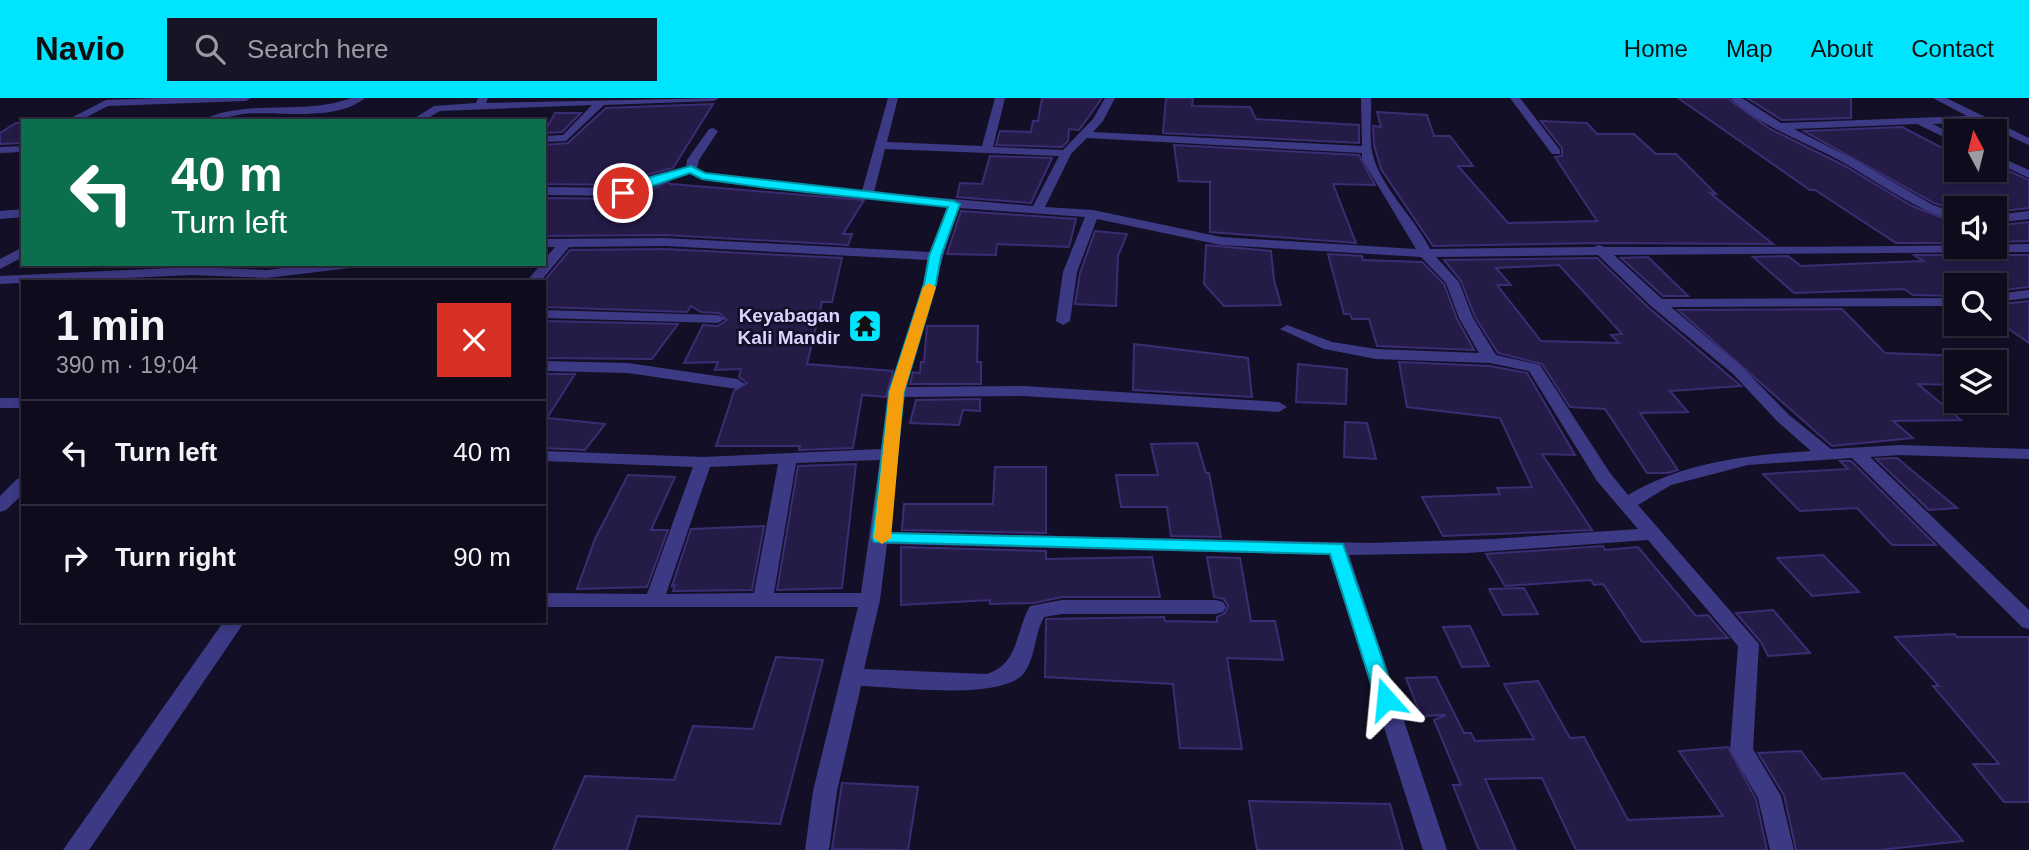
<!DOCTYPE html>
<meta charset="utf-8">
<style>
body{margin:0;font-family:Arial,sans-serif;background:#171425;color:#f1f3f6;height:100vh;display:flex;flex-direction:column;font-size:26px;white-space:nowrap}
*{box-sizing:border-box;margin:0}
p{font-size:23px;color:#9b9ba3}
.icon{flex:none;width:38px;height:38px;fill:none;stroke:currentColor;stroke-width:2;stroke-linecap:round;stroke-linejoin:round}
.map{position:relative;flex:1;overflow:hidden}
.panel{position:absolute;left:21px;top:182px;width:525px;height:343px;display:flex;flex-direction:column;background:#0e0b1c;border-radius:0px;box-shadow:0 4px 10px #0003,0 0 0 2px #2e2b3b}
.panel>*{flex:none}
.banner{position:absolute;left:21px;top:21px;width:525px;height:147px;border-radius:0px;box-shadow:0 4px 10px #0003,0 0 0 2px #2e2b3b;background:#0b6e4f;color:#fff;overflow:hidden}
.needle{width:46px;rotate:353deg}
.fabs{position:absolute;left:1944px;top:21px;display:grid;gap:14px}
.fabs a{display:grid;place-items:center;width:63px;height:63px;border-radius:0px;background:#0e0b1c;box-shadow:0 4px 10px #0003,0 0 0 2px #2e2b3b;font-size:35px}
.pin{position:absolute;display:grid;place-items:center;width:60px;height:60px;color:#fff;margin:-30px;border:4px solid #fff;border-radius:50%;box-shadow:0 2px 7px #0007}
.me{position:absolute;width:77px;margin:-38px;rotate:342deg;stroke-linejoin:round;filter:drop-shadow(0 0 5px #0008)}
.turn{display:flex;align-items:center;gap:24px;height:147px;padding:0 35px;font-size:32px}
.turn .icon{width:91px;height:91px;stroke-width:2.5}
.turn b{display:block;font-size:49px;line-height:60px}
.round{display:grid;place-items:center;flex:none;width:74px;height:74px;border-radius:0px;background:#171425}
.overview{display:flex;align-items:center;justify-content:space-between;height:119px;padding:0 35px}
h1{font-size:42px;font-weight:800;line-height:52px}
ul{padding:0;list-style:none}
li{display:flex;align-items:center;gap:21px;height:105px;padding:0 35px;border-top:2px solid #2e2b3b}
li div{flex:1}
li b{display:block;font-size:26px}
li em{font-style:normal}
header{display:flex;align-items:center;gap:42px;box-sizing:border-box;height:98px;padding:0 35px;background:#00e5ff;color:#111}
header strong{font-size:33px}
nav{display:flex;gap:38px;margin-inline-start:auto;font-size:24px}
.search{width:490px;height:63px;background:#171425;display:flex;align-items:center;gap:18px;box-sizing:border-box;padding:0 24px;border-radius:0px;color:#9b9ba3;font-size:26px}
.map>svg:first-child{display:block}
.building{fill:#241b47;stroke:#3b2d73;stroke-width:2;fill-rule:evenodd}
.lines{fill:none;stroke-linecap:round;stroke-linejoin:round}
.minor{fill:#3d3a85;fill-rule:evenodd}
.route{fill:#00e5ff;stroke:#0095a6;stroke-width:2}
.slow{fill:#f59e0b}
.labels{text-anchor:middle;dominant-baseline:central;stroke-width:5;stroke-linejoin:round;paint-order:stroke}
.poi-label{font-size:19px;font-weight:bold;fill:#d9d4ff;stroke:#130f26;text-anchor:end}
</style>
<header>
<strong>Navio</strong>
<div class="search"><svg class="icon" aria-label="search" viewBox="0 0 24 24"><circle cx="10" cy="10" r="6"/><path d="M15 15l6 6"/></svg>Search here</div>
<nav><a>Home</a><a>Map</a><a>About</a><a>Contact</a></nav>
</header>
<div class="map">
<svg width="2029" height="752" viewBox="0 0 2029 752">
<rect width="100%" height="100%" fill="#130f26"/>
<g class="building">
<path d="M1042 0H1102L1079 32 1069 31 1068 43 1062 49 996 47 1000 33 1031 34 1033 23H1038Z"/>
<path d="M1166 0H1193L1192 8 1250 9 1256 21 1359 27V45L1163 35Z"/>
<path d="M1678 0H1727L1770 31 1845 68 1912 108 1956 125V145H1896L1815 92H1810Z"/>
<path d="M1747 0H1851V20L1782 22Z"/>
<path d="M713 6 673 70 646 77 628 87 544 86V47L568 45 606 10Z"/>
<path d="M1377 14 1427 17 1434 38H1450L1473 68H1458L1508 125 1597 123 1555 59 1562 58V50L1541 23 1587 25 1597 36H1634L1656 56H1676L1716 96 1710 95 1773 146 1600 145 1433 148 1381 71 1374 47 1373 28 1381 29Z"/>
<path d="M555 15H581L562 34 544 35Z"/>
<path d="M16 25H23V45L0 46V35Z"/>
<path d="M1902 29 1956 57V72H1995V67L2029 82V110L1995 114V110L1956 112 1934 105 1804 33Z"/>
<path d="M1174 47 1359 57 1375 87 1333 86 1356 145 1210 134V84L1179 83Z"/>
<path d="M990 58 1052 60 1031 105 957 99 960 85 982 86Z"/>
<path d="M667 84 671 86 864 102 843 136H852L848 147 665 137 544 138V100L632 101Z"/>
<path d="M961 113 1076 121 1069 149 997 146 996 157 947 156Z"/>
<path d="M2029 124V143L1995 144V128Z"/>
<path d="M1095 133 1127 136 1118 158 1116 208 1075 206 1080 175Z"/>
<path d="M1206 147 1271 153 1274 182 1281 207 1224 208 1204 186Z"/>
<path d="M665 151 842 160 832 204H822L807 266 893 273 886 299 862 297 853 350 799 352 800 348H716L734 293 747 285 739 279 741 271 715 272 718 264 684 265 703 227 718 228 727 222 719 215 701 214 691 208 687 214 544 209V183L570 152Z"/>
<path d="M1328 156 1362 158 1363 162 1422 164 1444 186 1457 221 1474 252 1377 248 1369 221H1352L1350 216H1344Z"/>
<path d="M1914 157H2029V189L1995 193V187H1956V198L1913 197 1904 191 1794 195 1753 159 1788 158 1801 168 1923 163Z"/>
<path d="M1648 159 1688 198H1663L1621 160Z"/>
<path d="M1597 160 1649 210 1741 288 1670 293 1688 314 1640 315 1678 372 1668 375H1647L1605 311 1570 309 1542 266 1498 255 1475 219 1461 183 1444 162ZM1559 167 1622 236 1611 237 1619 245 1541 243 1497 187H1511L1496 170Z"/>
<path d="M2029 203V245L2006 229 1989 231 1981 226H1995V207Z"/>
<path d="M1842 211 1885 255 1966 258 1973 264H1956V287L1918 286 1961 322 1893 323 1913 340 1832 348 1678 212Z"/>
<path d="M544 223 678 226 652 261 544 260Z"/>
<path d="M927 228H978L977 264H981V286H910L913 274 920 275 921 264H924Z"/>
<path d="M1134 246 1248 260 1252 299 1133 292Z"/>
<path d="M1399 264 1490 268 1527 275 1575 357 1542 356 1592 432 1443 438 1422 399 1500 396 1497 390 1532 389 1500 320 1407 309Z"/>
<path d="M1298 266 1347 271 1346 306 1296 304Z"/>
<path d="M544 276H575L547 320 605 326 585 352 544 350Z"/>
<path d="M980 301V313L963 312 959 327 910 325 916 302Z"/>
<path d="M1345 324 1367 325 1376 361 1344 359Z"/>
<path d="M1197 345 1206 375H1209L1221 439 1171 438 1167 409H1121L1116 377H1158L1151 346Z"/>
<path d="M1897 360 1957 410 1929 412 1876 361Z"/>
<path d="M1840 363H1851L1936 447H1892L1857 410 1800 413 1763 376 1848 371Z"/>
<path d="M856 366 842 490 777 492 798 368Z"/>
<path d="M995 369H1046V435L902 432 904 406H993Z"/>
<path d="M628 377 675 379 651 432H668L647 489 577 491 595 441Z"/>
<path d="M764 428 752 492 673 493 675 487 672 488 691 431Z"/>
<path d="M1603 448 1605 452 1638 449 1696 518 1708 517 1728 540 1642 544 1603 486 1594 487 1591 482 1505 488 1486 456Z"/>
<path d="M901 449 1046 453V461L1152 459 1160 499H1062L1034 505 990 506V502L901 507Z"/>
<path d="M1823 457 1859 494 1812 498 1777 460Z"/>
<path d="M1207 459 1240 460 1251 523H1275L1283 562 1227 560 1242 651 1180 650 1173 586 1045 579 1046 521 1164 519 1165 523 1217 524V519L1225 515 1228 508 1224 501 1214 499Z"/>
<path d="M1524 490 1538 516 1503 517 1489 491Z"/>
<path d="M1773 512 1810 555 1768 558 1761 544 1736 515Z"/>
<path d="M1470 528 1489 568 1462 569 1443 529Z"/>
<path d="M1954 536 1957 539H2029V704H2004L1973 666H1999L1933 588H1939L1895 539Z"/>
<path d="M776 559 823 562 780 726 637 718 627 752H553L585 678 674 682 693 628 753 631Z"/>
<path d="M1436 579 1464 635H1471L1475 643 1534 641 1504 586 1538 583 1570 640 1584 639 1628 722 1723 718 1679 653 1728 649 1756 701 1767 752H1576L1542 680 1485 681 1516 752H1479L1453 687H1461L1434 622 1446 617 1421 618 1406 580Z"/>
<path d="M1801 653 1822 681 1904 675 1963 743 1879 752H1796L1784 697 1758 655Z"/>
<path d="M842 685 918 689 908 752 832 751Z"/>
<path d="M1249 703 1390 706 1403 752H1257Z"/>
</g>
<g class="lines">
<g class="minor">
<path d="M160 0H251L246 3 108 8 79 23H65L106 2Z"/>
<path d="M351 0H365C333 25 281 12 243 16 229 18 216 23 201 23 240 0 306 18 351 0Z"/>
<path d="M478 0H488L486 5 719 0 714 3 604 7 566 43 544 44V38L563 37 592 7 440 13 423 23H410L434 8 476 5Z"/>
<path d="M888 0H898L887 44 982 48 995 0H1005L993 49 1063 52 1093 21 1105 0H1115L1103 23 1093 34 1362 48 1361 0H1371C1372 18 1368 44 1374 61 1383 91 1416 122 1430 151L1594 149 1599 147 1605 149C1746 149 1892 149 2029 146V154L1614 157 1662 201 1956 200V208L1671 209 1743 270 1789 317 1831 351 1900 347 2029 351V361L1900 357 1870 359 2029 512V531L2022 529 1852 360 1748 367 1671 387 1638 407 1759 546 1753 651 1781 698 1794 752H1770L1758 700 1730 652 1738 548 1648 442 1467 455 1349 457 1447 752H1423L1329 457 887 446 880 502 864 571 986 576C1019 567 1015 534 1030 508L1062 502H1216L1223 504 1226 509 1223 514 1216 516H1062L1044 519C1034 537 1036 559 1024 575 1002 603 896 589 861 588L837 693 829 752H805L813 693 858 509H544V495L647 496 693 369 544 363V353L703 359 881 351 889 294 923 186 928 162 665 148 569 149 540 184H526L541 166H544V162L555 149H544V141L665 140 930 154 947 109 702 82 689 75 655 84 632 98 544 97V89L629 90 647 80 686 69 687 62 709 31 713 30 718 33 699 62 697 70 705 75 862 93ZM1087 40 1362 55V61L1416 151 1221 139 1093 112 1045 109 1071 56ZM885 51 1059 58 1033 108 874 94ZM959 110 1085 119 1063 174 1056 223 1063 227 1070 223 1077 174 1097 121 1221 147 1421 159 1446 185 1459 220 1479 255 1376 251 1332 244 1287 227 1280 231 1324 251 1376 261 1490 265 1529 273 1597 383 1638 431 1493 441 1370 445 888 434 904 299 1023 298 1279 314 1287 309 1279 304 1023 288 906 289C924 229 938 169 959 110ZM1598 157 1651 208 1733 276 1777 323 1811 353C1748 357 1684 364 1628 397L1610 375 1540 267 1496 257 1473 220 1459 184 1436 159ZM880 362 861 495H774L796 365ZM778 366 754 495 666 496 710 369Z"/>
<path d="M1510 0H1520L1560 52V56H1552Z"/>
<path d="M1730 0H1742L1781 25 1967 18 1933 0H1946L2029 40V47L1979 24 1933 26 1956 38V45L1917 26 1794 31 1853 61 1933 107 1956 115V123C1916 112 1882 87 1846 66 1809 45 1762 30 1730 0Z"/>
<path d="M23 48V54L0 55V49Z"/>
<path d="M1995 57 2029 72V80L1995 64Z"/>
<path d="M23 111V119L0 121V113Z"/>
<path d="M2029 113V121L1995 125V117Z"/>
<path d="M23 149V159L0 171V161Z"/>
<path d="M314 166H357L350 170 267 180 191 177 0 186V178L191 169 267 172Z"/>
<path d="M2029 192V200L1995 204V196Z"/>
<path d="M544 212 718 217 725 221 718 225 544 220Z"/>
<path d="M544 263 628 265 737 281 745 286 737 291 628 275 544 273Z"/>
<rect x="0" y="300" width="23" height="10"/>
<path d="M23 379V396L6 412 0 414V398L17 381Z"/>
<path d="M224 523H245L89 752H63Z"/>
</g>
</g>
<path class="route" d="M691 68 705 75 954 103 960 106 941 158 936 186 904 294 889 435 1343 446 1396 601 1393 607H1379L1376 601 1330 456 874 444 872 440 889 294 924 186 929 158 948 109 768 90 702 81 690 75 623 98 618 95 647 80Z"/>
<path class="slow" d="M929 185 936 189 904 294 891 440 882 446 874 440 889 294 923 189Z"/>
<defs>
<g id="temple-square" transform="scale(1.75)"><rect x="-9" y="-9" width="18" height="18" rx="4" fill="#00e5ff" stroke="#130f26"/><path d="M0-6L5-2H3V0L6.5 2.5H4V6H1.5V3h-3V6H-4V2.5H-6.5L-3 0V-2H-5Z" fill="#111"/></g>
</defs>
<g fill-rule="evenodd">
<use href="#temple-square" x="865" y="228"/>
</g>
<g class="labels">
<g class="poi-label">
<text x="840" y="217">Keyabagan<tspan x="840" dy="22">Kali Mandir</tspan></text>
</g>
</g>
</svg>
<div class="fabs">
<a><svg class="needle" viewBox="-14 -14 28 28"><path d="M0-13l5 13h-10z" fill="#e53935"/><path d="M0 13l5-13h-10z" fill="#9b9ba3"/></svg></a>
<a><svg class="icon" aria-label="sound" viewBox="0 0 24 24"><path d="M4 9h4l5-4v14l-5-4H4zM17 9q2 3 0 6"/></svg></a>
<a><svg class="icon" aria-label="search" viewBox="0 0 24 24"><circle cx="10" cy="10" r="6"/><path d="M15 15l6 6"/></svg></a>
<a><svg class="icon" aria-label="layers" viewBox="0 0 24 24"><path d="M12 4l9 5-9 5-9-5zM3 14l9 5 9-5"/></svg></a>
</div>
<div class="pin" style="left:623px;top:95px;background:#d93025"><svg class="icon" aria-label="arrive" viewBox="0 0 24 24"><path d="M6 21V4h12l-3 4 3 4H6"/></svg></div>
<svg class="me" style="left:1386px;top:601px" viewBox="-20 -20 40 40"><path d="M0-17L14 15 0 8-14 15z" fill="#00e5ff" stroke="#fff" stroke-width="4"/></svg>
<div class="banner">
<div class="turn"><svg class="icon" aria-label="left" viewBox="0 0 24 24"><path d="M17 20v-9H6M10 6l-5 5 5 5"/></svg><div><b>40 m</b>Turn left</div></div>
</div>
<section class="panel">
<div class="overview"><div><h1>1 min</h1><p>390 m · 19:04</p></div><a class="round" style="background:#d93025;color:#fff"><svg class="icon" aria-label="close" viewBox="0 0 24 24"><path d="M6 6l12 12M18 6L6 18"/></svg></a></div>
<ul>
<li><svg class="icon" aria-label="left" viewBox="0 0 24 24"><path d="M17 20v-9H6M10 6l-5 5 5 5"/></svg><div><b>Turn left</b></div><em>40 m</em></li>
<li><svg class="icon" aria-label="right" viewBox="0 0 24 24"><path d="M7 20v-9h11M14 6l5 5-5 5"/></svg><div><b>Turn right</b></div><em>90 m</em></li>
</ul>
</section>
</div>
